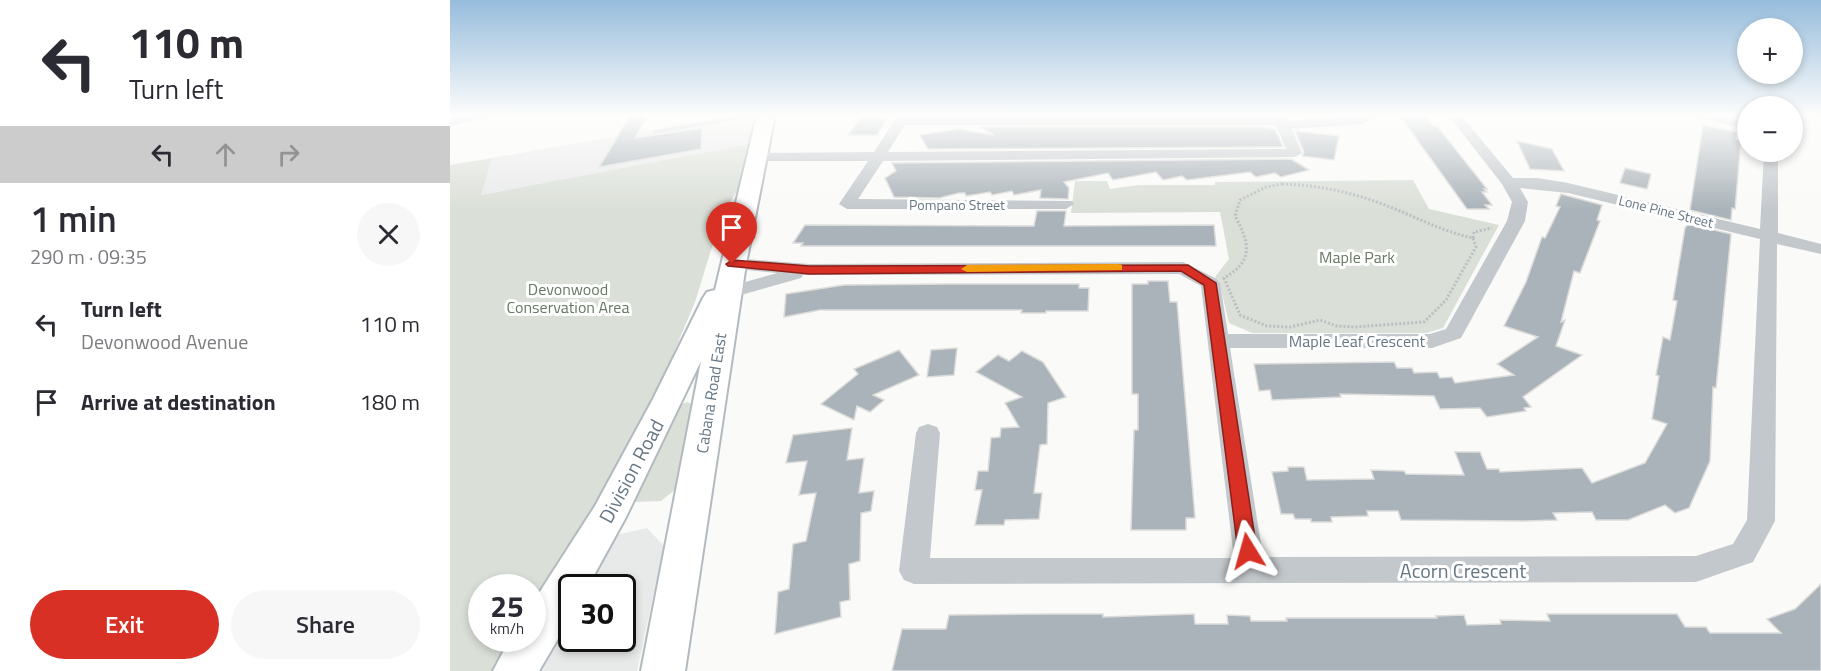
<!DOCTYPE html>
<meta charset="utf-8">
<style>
body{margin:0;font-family:"Titillium Web",sans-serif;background:#f7f7f7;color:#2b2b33;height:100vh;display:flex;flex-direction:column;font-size:22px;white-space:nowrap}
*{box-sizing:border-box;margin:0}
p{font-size:20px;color:#7c7c81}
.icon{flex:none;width:33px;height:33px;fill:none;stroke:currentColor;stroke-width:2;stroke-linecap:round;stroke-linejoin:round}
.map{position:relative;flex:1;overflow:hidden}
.side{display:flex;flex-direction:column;background:#fff;width:450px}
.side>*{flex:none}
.banner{background:#fff;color:#2b2b33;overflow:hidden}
.fabs{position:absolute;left:1287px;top:18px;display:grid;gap:12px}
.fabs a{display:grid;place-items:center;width:66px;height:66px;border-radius:50%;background:#fff;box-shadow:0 3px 9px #0003;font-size:30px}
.speed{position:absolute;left:18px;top:574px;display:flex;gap:12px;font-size:30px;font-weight:700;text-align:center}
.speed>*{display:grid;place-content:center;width:78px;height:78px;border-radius:50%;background:#fff;box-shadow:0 3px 9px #0003;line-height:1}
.speed small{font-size:15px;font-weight:400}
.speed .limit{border:3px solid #111;border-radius:9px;background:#fff;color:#111}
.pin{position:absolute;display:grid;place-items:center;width:51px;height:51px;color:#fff;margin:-62px -26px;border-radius:50% 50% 50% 0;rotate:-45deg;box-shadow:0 0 6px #0007}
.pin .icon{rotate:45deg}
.me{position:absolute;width:66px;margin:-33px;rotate:352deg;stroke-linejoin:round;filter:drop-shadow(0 0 4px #0008)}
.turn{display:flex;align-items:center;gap:21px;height:126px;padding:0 30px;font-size:27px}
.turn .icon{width:78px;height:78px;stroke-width:2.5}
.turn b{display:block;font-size:42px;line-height:51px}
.lanes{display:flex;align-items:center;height:57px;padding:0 30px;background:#0003;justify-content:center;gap:30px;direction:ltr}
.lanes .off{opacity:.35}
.round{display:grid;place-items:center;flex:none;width:63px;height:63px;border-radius:32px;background:#f7f7f7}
.head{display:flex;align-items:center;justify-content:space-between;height:102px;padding:0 30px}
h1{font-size:36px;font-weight:600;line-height:45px}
.cta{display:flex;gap:12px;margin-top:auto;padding:12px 30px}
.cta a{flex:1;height:69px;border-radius:36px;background:#d93025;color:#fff;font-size:24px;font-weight:600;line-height:69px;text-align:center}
.cta a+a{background:#f7f7f7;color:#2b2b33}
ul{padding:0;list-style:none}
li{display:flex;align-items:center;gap:18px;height:78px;padding:0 30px}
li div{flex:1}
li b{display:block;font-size:22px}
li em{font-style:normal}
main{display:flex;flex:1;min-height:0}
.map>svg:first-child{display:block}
.built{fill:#e8e9e9}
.green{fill:#dadfd7}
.building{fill:#aab3b9;stroke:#dcdcda;stroke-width:1.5}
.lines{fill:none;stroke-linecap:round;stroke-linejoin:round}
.secondary-casing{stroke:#b3babf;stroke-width:4}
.path{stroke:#bbbfc2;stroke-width:3;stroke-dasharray:2 2;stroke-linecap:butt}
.lane{fill:#c3c8cc;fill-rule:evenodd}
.street{fill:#c3c8cc;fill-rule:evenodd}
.secondary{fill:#fff;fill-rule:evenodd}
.route{fill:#d93025;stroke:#8d1f18;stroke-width:1.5}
.slow{fill:#f59e0b}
.labels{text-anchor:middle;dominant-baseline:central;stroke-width:6;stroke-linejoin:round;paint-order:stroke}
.far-street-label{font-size:14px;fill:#657683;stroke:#fff}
.park-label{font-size:16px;fill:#687a64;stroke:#fff}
.street-label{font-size:16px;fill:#657683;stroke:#fff}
.near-street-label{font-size:20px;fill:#657683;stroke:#fff}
</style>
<main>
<section class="side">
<div class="banner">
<div class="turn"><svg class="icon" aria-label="left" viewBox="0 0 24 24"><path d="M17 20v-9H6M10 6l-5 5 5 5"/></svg><div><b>110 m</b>Turn left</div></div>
<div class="lanes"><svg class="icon" aria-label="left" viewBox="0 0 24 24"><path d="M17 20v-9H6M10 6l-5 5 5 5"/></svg><svg class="icon off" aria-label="ahead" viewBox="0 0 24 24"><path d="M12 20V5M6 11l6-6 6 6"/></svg><svg class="icon off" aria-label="right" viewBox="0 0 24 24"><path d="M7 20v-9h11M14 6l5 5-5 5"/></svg></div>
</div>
<div class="head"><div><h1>1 min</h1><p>290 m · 09:35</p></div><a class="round"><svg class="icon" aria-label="close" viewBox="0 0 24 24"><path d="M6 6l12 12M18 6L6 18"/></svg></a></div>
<ul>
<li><svg class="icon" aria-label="left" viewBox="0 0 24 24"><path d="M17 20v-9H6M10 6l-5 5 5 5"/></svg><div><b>Turn left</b><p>Devonwood Avenue</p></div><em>110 m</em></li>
<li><svg class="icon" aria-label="arrive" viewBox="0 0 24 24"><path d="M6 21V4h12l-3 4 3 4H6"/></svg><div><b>Arrive at destination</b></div><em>180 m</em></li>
</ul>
<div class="cta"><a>Exit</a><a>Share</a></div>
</section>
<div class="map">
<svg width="1371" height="671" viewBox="0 0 1371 671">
<rect width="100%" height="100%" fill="#fafaf8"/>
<g class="built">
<path d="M287 115H309L304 143 30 195 42 158Z"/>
<path d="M197 528 214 546 187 671H77L121 597 122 639H172V588H127L157 537Z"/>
</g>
<g class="green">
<path d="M304 143 294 178 270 221 245 302 198 414 83 620 82 588H32V639H71L50 671H0V165L42 158 31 195Z"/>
<path d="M963 180 979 209 1049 225 993 328 976 333H802L779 323 769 281 765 277 779 259 770 212 621 213 625 181H657L660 189 688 185H765V182Z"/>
<path d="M237 402 242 404 243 416 227 488 211 501 184 502 231 404Z"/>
</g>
<g class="building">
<path d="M198 115 185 138 252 128 251 149 149 167 180 116Z"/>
<path d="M950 116H976L983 126H987L1037 189H1034L1037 192H1032L1042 205H1035L1039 209H1017Z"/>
<path d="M410 118H437L427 135H398Z"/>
<path d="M1253 125 1287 132 1286 139 1291 140 1285 209 1282 208 1281 220 1240 210Z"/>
<path d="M530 127H809L825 129 833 147 478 149 470 135 508 129 544 135Z"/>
<path d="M845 131 889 136 884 160 852 156 854 152Z"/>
<path d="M1067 141 1102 149 1114 171 1080 169Z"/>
<path d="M841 159 859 170 831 177 825 173 806 177 800 172 737 180 732 176 713 180 706 172 663 180 658 173 614 182 619 188 618 199 590 198 591 190 564 195 562 191 542 195 540 192 516 196 515 193H509L489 198 444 197 435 178 446 171 442 163Z"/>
<path d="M1175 168 1201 174 1197 189 1170 183Z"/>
<path d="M1111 194 1152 205 1147 220 1150 221 1130 273 1124 271 1111 322 1115 320 1106 346 1132 355 1073 397 1081 407 1074 408 1076 411 1037 417 1030 408 990 409 984 396 890 394 891 397 822 400 820 390 809 391 804 364 944 362 947 368H962L964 373 987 372 990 378 1002 377 1005 383 1064 375 1047 364 1088 337 1054 326 1076 282 1092 237 1095 238 1110 207 1106 206Z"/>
<path d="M587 211H616L614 226 764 225 766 246H351L353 243H343L355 225 584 226Z"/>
<path d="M1238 224 1281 234 1266 388 1263 387 1260 461 1239 508 1225 513 1215 505 1178 520H1146L1142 512 1103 513 1107 520 1074 521 951 520 948 511H917L918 516 881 517 882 522H861V519H845L843 514H831L822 472 838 471V467H854L857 480 924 479 921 470 954 471 956 474 1014 475 1005 452H1030L1037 469H1049L1050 472 1132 468 1142 483 1195 463 1217 424 1202 419 1209 376 1206 375 1213 337 1220 340 1227 301 1223 300 1235 228Z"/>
<path d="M698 281H718L720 302H727L745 518H736V530H681L684 430H688V394H682V284H698Z"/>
<path d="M502 284H629V288H639L638 311H596V313H571L572 310H370L334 317 336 294 394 285Z"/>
<path d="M507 348 504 375 477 377 481 350Z"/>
<path d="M449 350 469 375 423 395 434 400 420 412 407 406 404 420 371 404 408 374 404 369Z"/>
<path d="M572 351 593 362 616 397 598 403 597 444 590 445 584 493H592L589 519 555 520 554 525H525L532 490H525L528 471H538L541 438 550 437 551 428 569 427 555 403 572 397 526 372 548 355 559 361Z"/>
<path d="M402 428 397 460 414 458 409 493 424 491 421 511 411 513 410 561 399 564 400 600 390 602 391 617 325 634 328 592 339 589 343 544 356 541 366 493 349 495 357 461 336 463 343 435Z"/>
<path d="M1371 584V671H442L452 629H496L499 615 600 614H653V617L744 614 745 624H778L777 615 800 616 801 621H837L836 618H987L986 616 1014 615 1017 625 1051 624 1050 620 1100 621 1097 614H1227L1235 627H1256L1260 633H1331L1317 619 1345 609Z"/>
</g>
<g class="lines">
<g class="secondary-casing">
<path id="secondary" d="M307 115H325L296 264 235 671H191L251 361 176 517 137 588H122V615L89 671H43L60 639H82V604L145 506 203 399 253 298 257 292 265 290Z"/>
</g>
<g class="path">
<path d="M832 184C869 185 906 193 940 207 968 218 994 232 1023 238L1026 247 996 300 974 322 904 327 887 326 870 320 840 327 817 326 790 315 774 278C804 261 800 243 785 216L790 200 816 187Z"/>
<path d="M1023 238 1024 232 1042 228"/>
</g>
<path class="lane" d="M294 115H312L205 134 202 132 205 130Z"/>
<g class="street">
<path d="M14 115H45L0 126V118Z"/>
<path d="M448 115H836L839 121 917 115 920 120 913 124 842 129 852 153 845 157 433 161 408 199 622 201 624 204 616 209H397L389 204 418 161H306L299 157 306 153 424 152ZM455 125H826L836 149 438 152Z"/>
<path d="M998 115H1011L1063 178H1088L1118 183 1310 229 1314 152H1328V233L1371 244V254L1327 244 1325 521 1303 562 1246 582 464 584 454 580 449 571 466 433 469 427 478 424 487 427 490 433 480 558H784L751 286 729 274 353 275 351 278 277 299 267 293 270 289 327 273 276 268 274 264 276 260 283 258 359 264 733 262 767 279 770 283 778 334H980L996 329 1057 221 1062 202 1052 184ZM1070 188 1118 193 1310 239 1297 520 1283 544 1246 556 813 557 780 348H982L1011 338 1075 221 1078 202Z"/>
<path d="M1238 115H1266L1298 122V130Z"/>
</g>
<use href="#secondary" class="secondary"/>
</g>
<linearGradient id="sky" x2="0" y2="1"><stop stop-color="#96bcdc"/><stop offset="0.55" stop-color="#fdfdfc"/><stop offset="1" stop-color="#fdfdfc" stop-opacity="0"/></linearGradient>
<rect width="1371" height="209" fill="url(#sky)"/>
<path class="route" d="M282 260 359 266 738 265 766 283 807 551 804 557 798 559 791 557 788 551 754 285 731 271 359 274 278 266 276 264Z"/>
<path class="slow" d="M668 264 672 265V270L517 272 511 269 517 265Z"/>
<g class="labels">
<g class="far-street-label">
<text x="507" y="204">Pompano Street</text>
<text transform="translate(1216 211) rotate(14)">Lone Pine Street</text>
</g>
<g class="park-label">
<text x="907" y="257">Maple Park</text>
<text x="118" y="289">Devonwood<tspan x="118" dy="18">Conservation Area</tspan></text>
</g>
<g class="street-label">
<text x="907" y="341">Maple Leaf Crescent</text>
<text transform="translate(261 393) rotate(-81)">Cabana Road East</text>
</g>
<g class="near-street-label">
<text transform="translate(181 471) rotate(-62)">Division Road</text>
<text x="1013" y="570">Acorn Crescent</text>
</g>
</g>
</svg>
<div class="fabs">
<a>+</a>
<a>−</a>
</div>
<div class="speed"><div>25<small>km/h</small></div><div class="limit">30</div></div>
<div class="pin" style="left:282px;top:264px;background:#d93025"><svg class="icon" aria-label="arrive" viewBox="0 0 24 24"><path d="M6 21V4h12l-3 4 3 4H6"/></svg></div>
<svg class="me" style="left:798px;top:551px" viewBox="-20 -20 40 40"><path d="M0-17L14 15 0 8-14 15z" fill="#d93025" stroke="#fff" stroke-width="4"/></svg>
</div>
</main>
